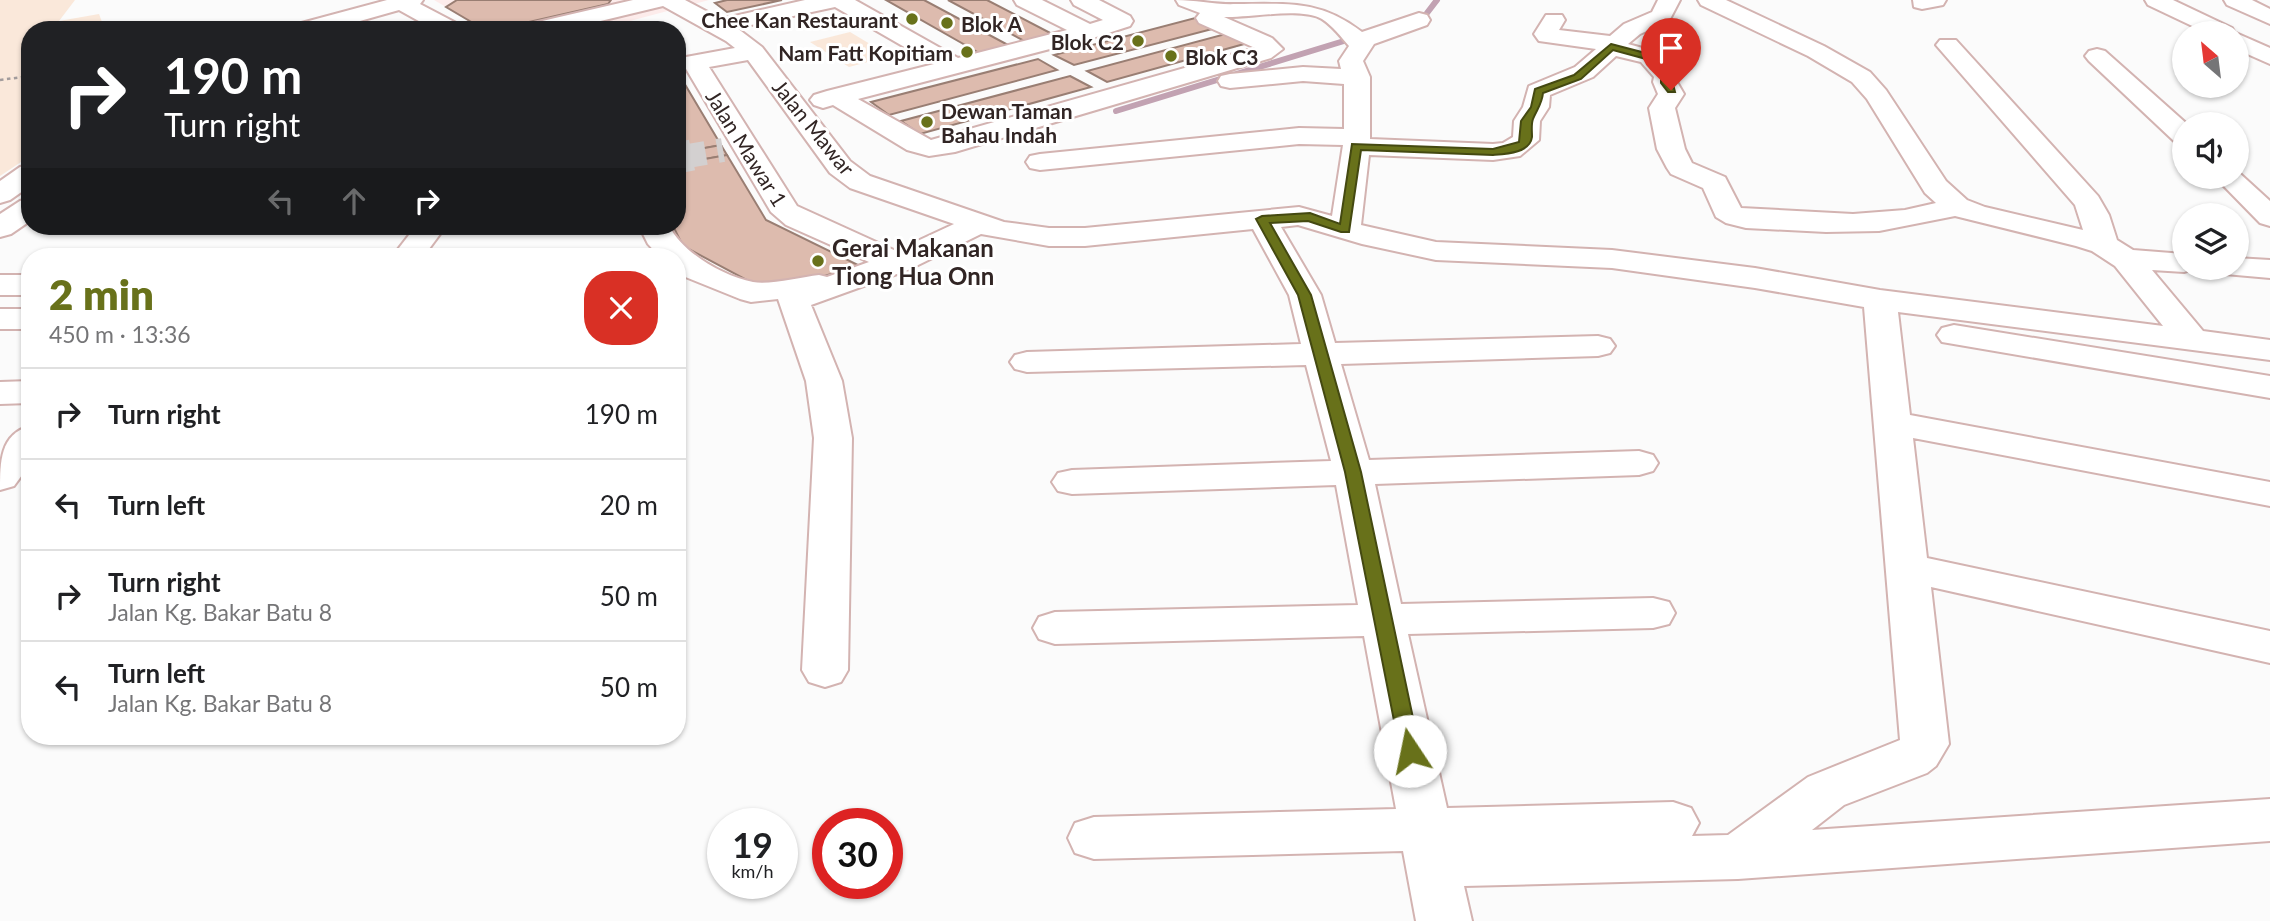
<!DOCTYPE html>
<meta charset="utf-8">
<style>
body{margin:0;font-family:Lato,sans-serif;background:#f6f6f6;color:#202124;height:100vh;display:flex;flex-direction:column;font-size:26px;white-space:nowrap}
*{box-sizing:border-box;margin:0}
p{font-size:23px;color:#757577}
.icon{flex:none;width:38px;height:38px;fill:none;stroke:currentColor;stroke-width:2;stroke-linecap:round;stroke-linejoin:round}
.map{position:relative;flex:1;overflow:hidden}
.sheet{position:absolute;left:21px;top:248px;width:665px;height:497px;display:flex;flex-direction:column;background:#fff;border-radius:28px;box-shadow:0 2px 5px #0004}
.sheet>*{flex:none}
.hud{position:absolute;left:21px;top:21px;width:665px;height:214px;border-radius:28px;box-shadow:0 2px 5px #0004;background:#202124;color:#fff;overflow:hidden}
.needle{width:46px;rotate:332deg}
.controls{position:absolute;left:2172px;top:21px;display:grid;gap:14px}
.controls a{display:grid;place-items:center;width:77px;height:77px;border-radius:50%;background:#fff;box-shadow:0 2px 5px #0004;font-size:35px}
.speed{position:absolute;left:707px;top:808px;display:flex;gap:14px;font-size:35px;font-weight:700;text-align:center}
.speed>*{display:grid;place-content:center;width:91px;height:91px;border-radius:50%;background:#fff;box-shadow:0 2px 5px #0004;line-height:1}
.speed small{font-size:18px;font-weight:400}
.speed .limit{border:10px solid #d22;background:#fff;color:#111}
.pin{position:absolute;display:grid;place-items:center;width:60px;height:60px;color:#fff;margin:-72px -30px;border-radius:50% 50% 50% 0;rotate:-45deg;box-shadow:0 0 7px #0007}
.pin .icon{rotate:45deg}
.me{position:absolute;width:77px;margin:-38px;rotate:349deg;stroke-linejoin:round;filter:drop-shadow(0 0 5px #0008)}
.turn{display:flex;align-items:center;gap:24px;height:147px;padding:0 28px;font-size:32px}
.turn .icon{width:91px;height:91px;stroke-width:2.5}
.turn b{display:block;font-size:49px;line-height:60px}
.lanes{display:flex;align-items:center;height:66px;padding:0 28px;background:#0003;justify-content:center;gap:35px;direction:ltr}
.lanes .off{opacity:.35}
.round{display:grid;place-items:center;flex:none;width:74px;height:74px;border-radius:28px;background:#f6f6f6}
.head{display:flex;align-items:center;justify-content:space-between;height:119px;padding:0 28px}
h1{font-size:42px;font-weight:800;line-height:52px;color:#68711a}
ul{padding:0;list-style:none}
li{display:flex;align-items:center;gap:21px;height:91px;padding:0 28px;border-top:2px solid #e0e0e0}
li div{flex:1}
li b{display:block;font-size:26px}
li em{font-style:normal}
.map>svg:first-child{display:block}
.built{fill:#fdeceb}
.green{fill:#fae8da}
.lines{fill:none;stroke-linecap:round;stroke-linejoin:round}
.stream{stroke:#c2a2b2;stroke-width:6}
.building{fill:#ddbbae;stroke:#997e73;stroke-width:2}
.minor-tunnel-far1{stroke:#d3d0d0;stroke-width:24;stroke-dasharray:24 12;stroke-linecap:butt}
.minor-tunnel{stroke:#d3d0d0;stroke-width:31;stroke-dasharray:31 16;stroke-linecap:butt}
.minor-casing{stroke:#d3b3b1;stroke-width:4}
.path{stroke:#a29c9c;stroke-width:2.5;stroke-dasharray:3.5 3.5;stroke-linecap:butt}
.minor{fill:#fff;fill-rule:evenodd}
.route{fill:#68711a;stroke:#444911;stroke-width:2}
.poi-dot{fill:#68711a;stroke:#fff;stroke-width:2.5}
.labels{text-anchor:middle;dominant-baseline:central;stroke-width:6;stroke-linejoin:round;paint-order:stroke}
.far-poi-label{font-size:21px;font-weight:bold;fill:#312524;stroke:#fff;text-anchor:end}
.far-street-label{font-size:21px;fill:#312524;stroke:#fff}
.poi-label{font-size:24px;font-weight:bold;fill:#312524;stroke:#fff;text-anchor:start}
</style>
<div class="map">
<svg width="2270" height="921" viewBox="0 0 2270 921">
<rect width="100%" height="100%" fill="#fbfbfb"/>
<path class="built" d="M434 0H709L596 30H485Z"/>
<g class="green">
<path d="M0 0H75L59 21 99 14 105 30H30V156L0 176Z"/>
<path d="M850 32 890 56 849 67 810 42Z"/>
</g>
<g class="lines">
<g class="stream">
<path d="M1427 13 1437 0"/>
<path d="M1116 111 1357 37"/>
</g>
</g>
<g class="building">
<path d="M611 0 608 4 498 29 485 30 446 7 457 0Z"/>
<path d="M727 0H782L727 12 715 3Z"/>
<path d="M886 0H924L1010 46 981 54Z"/>
<path d="M948 0H987L1056 36 1028 43Z"/>
<path d="M1199 17 1220 27 1074 65 1054 55Z"/>
<path d="M1233 32 1255 41 1107 82 1087 71Z"/>
<path d="M1038 59 1057 70 889 115 871 102Z"/>
<path d="M677 71 721 145 677 153Z"/>
<path d="M1070 76 1091 87 920 134 901 121Z"/>
<path d="M721 145 727 155 677 164V153Z"/>
<path d="M727 155 766 220 860 266 824 276 754 284 683 246 673 226H677V164Z"/>
</g>
<g class="lines">
<path class="minor-tunnel-far1" d="M682 157 723 150"/>
<path class="minor-tunnel" d="M677 158 692 155"/>
<g class="minor-casing">
<g id="minor">
<path d="M387 0H423L420 4 460 25 463 30H435L399 10 328 30H291L294 25Z"/>
<path d="M633 0H685L721 19 805 0H855L958 58 1067 30 1017 5 1014 0H1042L1090 24 1103 20 1074 5 1071 0H1099L1130 16 1133 21 1130 26 1096 37 858 99 931 140 1255 48 1199 23 1196 18 1200 13 1179 5 1176 0C1197 0 1215 5 1236 4 1290 4 1320 0 1362 32L1419 13 1427 15 1430 20 1427 25 1374 44 1363 61 1370 77V139L1493 144 1503 143 1513 137 1514 121 1523 107 1529 86 1575 67 1596 49 1539 41 1534 34 1546 15H1562L1565 20 1559 30 1610 36 1624 24 1652 12 1658 0H1680L1669 21 1640 34 1628 44 1657 52 1678 76 1677 82 1684 94 1675 108 1685 149 1692 163 1725 177 1741 208 1853 214 1905 210 1936 203 1925 193 1867 99 1852 82 1808 56 1701 5 1698 0H1726L1824 46 1870 72 1886 90 1946 181 1967 200 1985 207 2083 230 2075 205 1936 45 1940 40H1956L2098 196 2109 215 2117 240 2133 250 2184 254V268H2196L2184 272 2152 270 2203 331 2270 340V360L1898 312 1910 415 2270 482V506L1913 438 1927 558 2270 631V663L1931 587 1949 744 1936 766 1927 773 1844 805 1812 830 2270 799V841L1738 879 1464 886 1472 921H1416L1403 851 1094 859 1075 853 1068 838 1075 823 1094 817 1396 809 1364 636 1055 644 1039 639 1033 628 1039 617 1055 612 1358 605 1336 485 1072 494 1058 491 1052 482 1058 473 1072 470 1331 461 1306 365 1027 372 1015 369 1010 362 1015 355 1027 352 1301 344 1289 295 1253 229 1085 246H1049L981 234 908 270 811 305 842 381 852 438 848 670 841 682 825 687 809 682 802 670 814 438 806 381 778 299 751 302 740 299 678 274 677 257H660L648 244 639 226H669C683 253 723 276 753 282 770 285 801 277 819 275L827 277 869 262 786 225 771 212 682 62 686 57 735 48 726 41 663 6 563 30H522L525 25ZM835 7 934 64 827 91 814 95 810 100 814 105 823 108 833 105 907 150 929 156 955 152 1271 58 1283 49 1272 38 1224 17C1249 18 1301 7 1322 19 1333 26 1341 37 1349 46L1339 61 1341 69 1303 67 1230 74 1221 76 1218 81 1221 86 1230 88 1303 81 1344 84V129L1299 128 1040 154 1030 156 1026 162 1030 168 1040 170 1299 144 1343 145 1332 216 1299 207 1085 228H1049L1004 222 870 176 850 161 762 47 737 28ZM1616 56 1641 62 1654 77 1653 82 1658 94 1649 108 1657 149 1667 168 1671 174 1703 188 1716 217 1726 223 1746 228 1826 232 1879 231 1955 216 2076 246 2092 251 2115 266 2163 326 1880 290 1755 268 1612 250 1436 242 1361 225 1369 155 1493 160 1520 156 1539 140 1540 121 1549 107 1550 95 1593 77ZM748 60 830 173 850 188 954 224 896 251 797 206 709 67ZM1298 225 1362 244 1436 260 1612 268 1755 288 1864 307 1900 740 1808 777 1728 835 1692 836 1699 823 1691 808 1673 802 1447 808 1408 634 1653 628 1669 624 1675 613 1669 602 1653 598 1401 604 1375 484 1639 475 1653 471 1658 463 1653 455 1639 451 1369 460 1341 364 1598 356 1610 353 1615 346 1610 339 1598 336 1335 343 1321 295 1281 227Z"/>
<path d="M1913 0H1946L1943 5 1922 9 1914 7Z"/>
<path d="M2145 0H2173L2232 28 2235 33H2207L2148 5Z"/>
<path d="M2224 0H2252L2270 9V24L2227 5Z"/>
<path d="M2235 33H2236L2270 48V64L2236 49Z"/>
<path d="M2097 49 2105 51 2187 124H2184V144L2175 142 2089 61 2085 56 2089 51Z"/>
<path d="M30 165V186L10 200 0 203V181L20 167Z"/>
<path d="M2236 170 2270 201V226L2260 223 2215 177H2236Z"/>
<path d="M30 198V221L11 234 0 237V214L20 201Z"/>
<path d="M416 226H446L423 257H392Z"/>
<path d="M2236 258 2270 260V278L2225 274 2221 268H2236Z"/>
<rect x="0" y="275" width="30" height="20"/>
<rect x="0" y="309" width="30" height="20"/>
<path d="M1954 325 2270 376V398L1942 342 1937 335 1942 328Z"/>
<path d="M30 381V403L0 404V382Z"/>
<path d="M30 426V464L14 486 0 490C0 462 0 434 30 426Z"/>
</g>
</g>
<path class="path" d="M0 80 30 76"/>
<use href="#minor" class="minor"/>
</g>
<path class="route" d="M1611 44 1653 55 1671 76 1675 92H1668L1661 83V76L1646 59 1613 50 1581 79 1543 93C1542 104 1537 109 1533 119 1531 124 1532 131 1532 137 1530 153 1506 154 1493 155L1361 150 1349 232H1341L1308 221 1270 223 1311 295 1361 472 1420 751 1417 756 1410 759 1403 756 1400 751 1345 472 1298 295 1256 219 1262 216 1310 213 1340 224 1352 144 1493 149 1519 142 1521 121 1531 107 1535 89 1574 75Z"/>
<g class="poi-dot">
<circle cx="912" cy="19" r="7"/>
<circle cx="947" cy="23" r="7"/>
<circle cx="1138" cy="41" r="7"/>
<circle cx="967" cy="52" r="7"/>
<circle cx="1171" cy="56" r="7"/>
<circle cx="927" cy="122" r="7"/>
<circle cx="818" cy="261" r="7"/>
</g>
<g class="labels">
<g class="far-poi-label">
<text x="898" y="19">Chee Kan Restaurant</text>
<text x="961" y="23" text-anchor="start">Blok A</text>
<text x="1124" y="41">Blok C2</text>
<text x="953" y="52">Nam Fatt Kopitiam</text>
<text x="1185" y="56" text-anchor="start">Blok C3</text>
<text x="941" y="110" text-anchor="start">Dewan Taman<tspan x="941" dy="24">Bahau Indah</tspan></text>
</g>
<g class="far-street-label">
<text transform="translate(814 127) rotate(51)">Jalan Mawar</text>
<text transform="translate(747 148) rotate(58)">Jalan Mawar 1</text>
</g>
<g class="poi-label">
<text x="832" y="247">Gerai Makanan<tspan x="832" dy="28">Tiong Hua Onn</tspan></text>
</g>
</g>
</svg>
<div class="controls">
<a><svg class="needle" viewBox="-14 -14 28 28"><path d="M0-13l5 13h-10z" fill="#e53935"/><path d="M0 13l5-13h-10z" fill="#757577"/></svg></a>
<a><svg class="icon" aria-label="sound" viewBox="0 0 24 24"><path d="M4 9h4l5-4v14l-5-4H4zM17 9q2 3 0 6"/></svg></a>
<a><svg class="icon" aria-label="layers" viewBox="0 0 24 24"><path d="M12 4l9 5-9 5-9-5zM3 14l9 5 9-5"/></svg></a>
</div>
<div class="speed"><div>19<small>km/h</small></div><div class="limit">30</div></div>
<div class="pin" style="left:1671px;top:90px;background:#d93025"><svg class="icon" aria-label="arrive" viewBox="0 0 24 24"><path d="M6 21V4h12l-3 4 3 4H6"/></svg></div>
<svg class="me" style="left:1410px;top:751px" viewBox="-20 -20 40 40"><circle r="19" fill="#fff"/><path d="M0-13L10 11 0 6-10 11z" fill="#68711a"/></svg>
<div class="hud">
<div class="turn"><svg class="icon" aria-label="right" viewBox="0 0 24 24"><path d="M7 20v-9h11M14 6l5 5-5 5"/></svg><div><b>190 m</b>Turn right</div></div>
<div class="lanes"><svg class="icon off" aria-label="left" viewBox="0 0 24 24"><path d="M17 20v-9H6M10 6l-5 5 5 5"/></svg><svg class="icon off" aria-label="ahead" viewBox="0 0 24 24"><path d="M12 20V5M6 11l6-6 6 6"/></svg><svg class="icon" aria-label="right" viewBox="0 0 24 24"><path d="M7 20v-9h11M14 6l5 5-5 5"/></svg></div>
</div>
<section class="sheet">
<div class="head"><div><h1>2 min</h1><p>450 m · 13:36</p></div><a class="round" style="background:#d93025;color:#fff"><svg class="icon" aria-label="close" viewBox="0 0 24 24"><path d="M6 6l12 12M18 6L6 18"/></svg></a></div>
<ul>
<li><svg class="icon" aria-label="right" viewBox="0 0 24 24"><path d="M7 20v-9h11M14 6l5 5-5 5"/></svg><div><b>Turn right</b></div><em>190 m</em></li>
<li><svg class="icon" aria-label="left" viewBox="0 0 24 24"><path d="M17 20v-9H6M10 6l-5 5 5 5"/></svg><div><b>Turn left</b></div><em>20 m</em></li>
<li><svg class="icon" aria-label="right" viewBox="0 0 24 24"><path d="M7 20v-9h11M14 6l5 5-5 5"/></svg><div><b>Turn right</b><p>Jalan Kg. Bakar Batu 8</p></div><em>50 m</em></li>
<li><svg class="icon" aria-label="left" viewBox="0 0 24 24"><path d="M17 20v-9H6M10 6l-5 5 5 5"/></svg><div><b>Turn left</b><p>Jalan Kg. Bakar Batu 8</p></div><em>50 m</em></li>
</ul>
</section>
</div>
